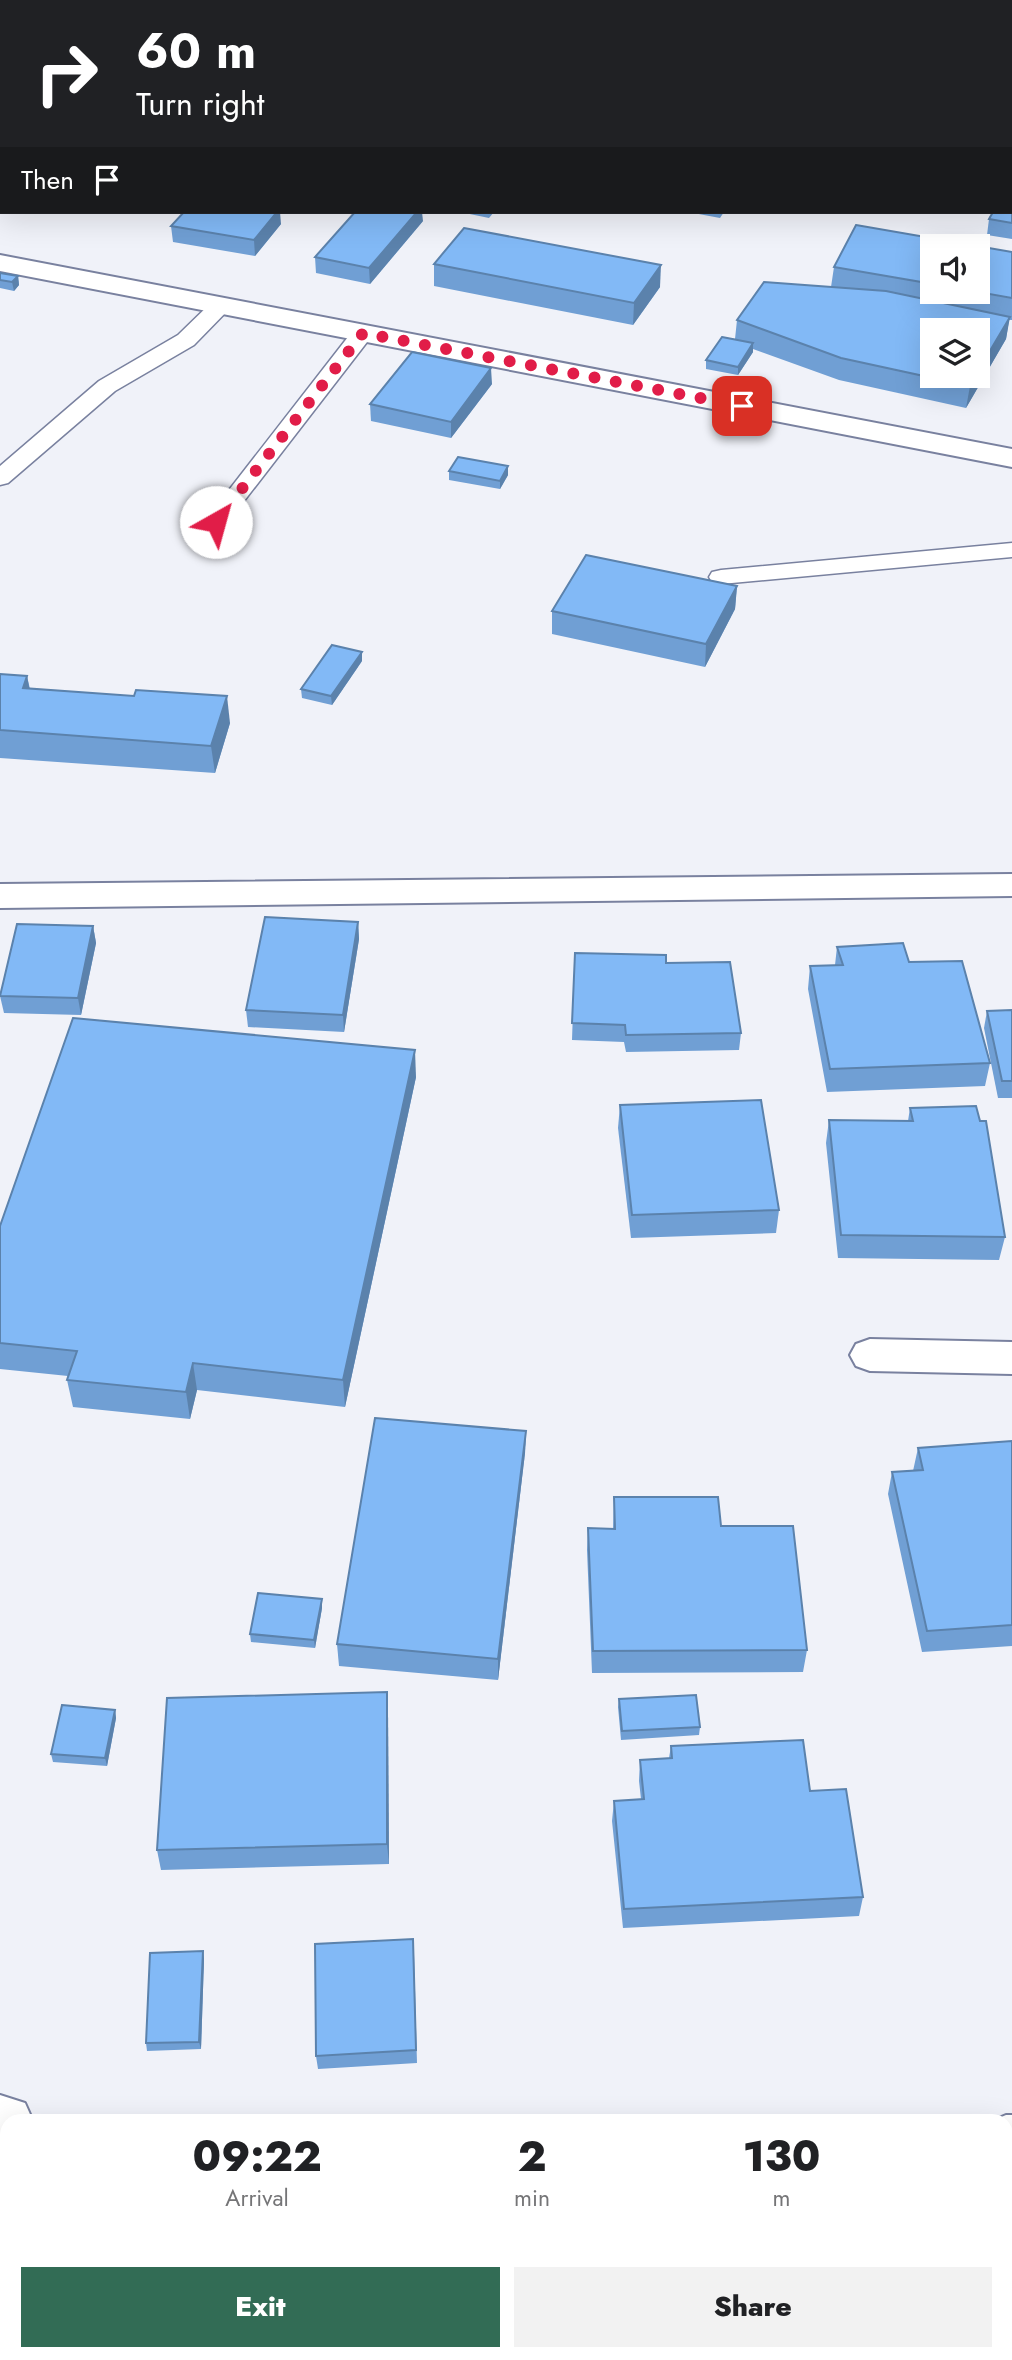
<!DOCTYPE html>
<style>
body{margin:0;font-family:Jost,sans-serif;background:#f2f2f2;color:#202124;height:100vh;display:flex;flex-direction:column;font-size:26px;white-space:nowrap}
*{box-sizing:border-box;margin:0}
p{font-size:23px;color:#757577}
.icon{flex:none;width:38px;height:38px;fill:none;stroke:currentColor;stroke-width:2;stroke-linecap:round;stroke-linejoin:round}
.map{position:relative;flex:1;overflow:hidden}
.details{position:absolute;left:0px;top:2114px;width:1013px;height:247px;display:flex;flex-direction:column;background:#fff;border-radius:21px 21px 0 0;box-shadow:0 7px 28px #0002}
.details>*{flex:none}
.banner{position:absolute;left:0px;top:0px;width:1013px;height:214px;box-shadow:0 7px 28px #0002;background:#202124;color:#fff;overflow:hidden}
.tools{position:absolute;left:920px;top:234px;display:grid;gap:14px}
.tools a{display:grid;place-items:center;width:70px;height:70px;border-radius:0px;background:#fff;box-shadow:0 7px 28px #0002;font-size:35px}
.pin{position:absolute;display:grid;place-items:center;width:60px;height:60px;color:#fff;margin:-30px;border-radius:14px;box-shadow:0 4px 10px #0006}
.me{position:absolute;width:77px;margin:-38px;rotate:38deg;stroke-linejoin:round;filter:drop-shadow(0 0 5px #0008)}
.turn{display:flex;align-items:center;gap:24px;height:147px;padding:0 21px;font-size:32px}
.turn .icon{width:91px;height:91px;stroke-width:2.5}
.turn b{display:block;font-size:49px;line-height:60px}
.then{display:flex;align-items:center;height:66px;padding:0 21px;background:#0003;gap:14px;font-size:26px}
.eta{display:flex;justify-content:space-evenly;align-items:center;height:119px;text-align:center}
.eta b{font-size:42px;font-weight:800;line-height:49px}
.primary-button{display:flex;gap:14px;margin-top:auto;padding:14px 21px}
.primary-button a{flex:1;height:80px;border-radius:0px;background:#326c55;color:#fff;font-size:28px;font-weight:800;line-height:80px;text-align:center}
.primary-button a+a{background:#f2f2f2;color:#202124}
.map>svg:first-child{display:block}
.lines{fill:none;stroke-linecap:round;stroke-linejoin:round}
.service-casing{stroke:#79819f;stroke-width:3}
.minor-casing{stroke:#79819f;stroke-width:4}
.service{fill:#fff;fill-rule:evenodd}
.minor{fill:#fff;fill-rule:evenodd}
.wall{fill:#709fd4;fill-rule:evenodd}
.shaded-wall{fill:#5b82ac}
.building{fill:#82b9f6;stroke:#5b82ac;stroke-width:2}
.route{stroke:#e11d48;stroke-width:12;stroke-dasharray:0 21.6}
</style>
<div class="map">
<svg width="1012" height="2360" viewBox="0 0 1012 2360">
<rect width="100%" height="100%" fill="#f0f2f9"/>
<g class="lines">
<g class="service-casing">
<g id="service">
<path d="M775 0H793L794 2H776Z"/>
<path d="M222 299 230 300 233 305 194 345 115 391 8 483 0 485V466L99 381 178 335 214 300Z"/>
<path d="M363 326 371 328 374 333 224 527 216 529 208 527 204 522 208 517 355 328Z"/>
<path d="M1012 543V557L721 584 712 582 709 577 712 572 721 570Z"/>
</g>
</g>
<g class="minor-casing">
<g id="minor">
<path d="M300 0H325L299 2Z"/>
<path d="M0 255 1012 449V467L0 271Z"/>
<path d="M1012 874V896L0 908V884Z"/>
<path d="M870 1339 1012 1342V1374L870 1371 856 1366 850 1355 856 1344Z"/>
<path d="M0 2095 25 2103 33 2121H7V2147H0Z"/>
<path d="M1006 2115H1012V2167H1006V2121H992Z"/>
<path d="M432 2354H486L487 2360H431Z"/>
</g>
</g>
<use href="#service" class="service"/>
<use href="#minor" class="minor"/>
</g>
<g class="wall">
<path d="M0 0H195L193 2H2V31H0Z"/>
<path d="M1012 190V239L987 235 989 219Z"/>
<path d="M460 212H494L489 218Z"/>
<path d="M688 212H724L720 218Z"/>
<path d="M423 221 370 284 316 273 315 257Z"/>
<path d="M281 224 255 256 173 242 171 226Z"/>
<path d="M856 225 1012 252V320H1009L1006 339 966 408 839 380 753 349V352L738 375 706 369V360L722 337 735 339 737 320 764 282 831 287 834 267ZM933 247H978V292H933ZM933 331H978V376H933Z"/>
<path d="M434 264 660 287 633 325 434 286Z"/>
<path d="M0 273 18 276 19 285 14 291 0 288Z"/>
<path d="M492 384 451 438 371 421 370 404Z"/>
<path d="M449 471 508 475 500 489 449 480Z"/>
<path d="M737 586 735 609 705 667 552 634V611Z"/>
<path d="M362 661 332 705 302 698 301 689Z"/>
<path d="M0 674 27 676 30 689 230 723 215 773 0 758Z"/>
<path d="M358 922 359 939 344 1032 248 1027 246 1010Z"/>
<path d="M93 926 96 943 81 1015 4 1013 0 996Z"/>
<path d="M837 947 909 962 990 1063 985 1086 827 1092 808 989 810 966 835 965Z"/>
<path d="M575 953 666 963 741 1033 739 1050 626 1052 624 1042 572 1040Z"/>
<path d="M1012 1010V1098H998L984 1028 987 1011Z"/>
<path d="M416 1077 345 1407 197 1390 190 1419 73 1407 67 1380 68 1376 0 1369V1226Z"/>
<path d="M620 1105 779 1210 776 1233 631 1238 618 1128Z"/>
<path d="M910 1108 1005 1237 999 1260 838 1258 826 1143 829 1120 908 1121Z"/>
<path d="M526 1431 525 1453 498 1680 339 1666 337 1644Z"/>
<path d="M1012 1441V1646L922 1652 888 1494 892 1472 913 1471 918 1448Z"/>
<path d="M614 1497 721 1526 807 1650 803 1672 592 1673 587 1550 588 1528 613 1529Z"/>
<path d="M322 1608 315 1648 251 1642 250 1634Z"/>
<path d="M387 1692 388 1713 389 1864 161 1870 157 1850Z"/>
<path d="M619 1699 700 1727 699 1735 621 1740 618 1707Z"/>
<path d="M115 1710 116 1718 107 1766 53 1762 51 1754Z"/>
<path d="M671 1746 810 1791 863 1897 859 1916 623 1928 612 1821 614 1801 641 1799 639 1781 640 1760 669 1758Z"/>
<path d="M203 1951 204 1959 201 2049 147 2051 146 2043Z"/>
<path d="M414 1954 417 2063 318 2069 316 2056Z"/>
</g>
<g class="shaded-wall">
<path d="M171 0H195L193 2H169Z"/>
<path d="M2 180V205L1 206 0 182Z"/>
<path d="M277 212H280L281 224 255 256 254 240Z"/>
<path d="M417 212H422L423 221 370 284 369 268Z"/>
<path d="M661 265 660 287 633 325 634 303Z"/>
<path d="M18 276 19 285 14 291 12 282Z"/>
<path d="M1010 317 1006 339 966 408 970 386 975 376H978V371Z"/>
<path d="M753 343V352L738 375V367Z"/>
<path d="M491 368 492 384 451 438V422Z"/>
<path d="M508 466V475L500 489V481Z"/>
<path d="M737 586 735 609 705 667 706 644Z"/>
<path d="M362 652V661L332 705 331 696Z"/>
<path d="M27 676 32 703 23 688Z"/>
<path d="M227 696 230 723 215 773 211 746Z"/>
<path d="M358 922 359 939 344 1032 343 1015Z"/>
<path d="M93 926 96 943 81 1015 78 998Z"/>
<path d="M415 1050 416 1077 345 1407 343 1380Z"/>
<path d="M193 1363 197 1390 190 1419 186 1392Z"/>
<path d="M526 1431 525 1453 498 1680V1659Z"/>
<path d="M322 1599V1608L315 1648 314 1640Z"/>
<path d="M387 1692 388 1713 389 1864 387 1844Z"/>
<path d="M115 1710 116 1718 107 1766 105 1758Z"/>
<path d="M203 1951 204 1959 201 2049 199 2042Z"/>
<path d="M86 2354H95L94 2360H85Z"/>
</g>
<g class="building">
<path d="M0 0H171L169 2H2V12L0 11Z"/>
<path d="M612 0H687L685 2H620Z"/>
<path d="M703 0H739L750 2H701Z"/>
<path d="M0 114H2V180L0 182Z"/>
<path d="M1012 190V223L989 219 993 212H1012Z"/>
<path d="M184 212H277L254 240 171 226Z"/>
<path d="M355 212H417L369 268 315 257Z"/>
<path d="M856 225 1012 252V298L978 292V247H933V284L834 267Z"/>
<path d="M464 228 661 265 634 303 434 264Z"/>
<path d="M0 273 18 276 12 282 0 280Z"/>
<path d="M764 282 886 291 1010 317 978 371V331H933V376H975L970 386 841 358 737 320Z"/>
<path d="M722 337 753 343 738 367 706 360Z"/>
<path d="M412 352 491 368 451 422 370 404Z"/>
<path d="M458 457 508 466 500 481 449 471Z"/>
<path d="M586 555 737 586 706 644 552 611Z"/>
<path d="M332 645 362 652 331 696 301 689Z"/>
<path d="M0 674 27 676 23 688 134 696 136 690 227 696 211 746 0 730Z"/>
<path d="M265 917 358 922 343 1015 246 1010Z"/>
<path d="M17 924 93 926 78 998 0 996Z"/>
<path d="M903 943 909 962 962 961 990 1063 830 1069 810 966 843 965 837 947Z"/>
<path d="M575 953 666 955V963L730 962 741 1033 626 1035 625 1025 572 1023Z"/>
<path d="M1012 1010V1081H1002L987 1011Z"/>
<path d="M73 1018 415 1050 343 1380 193 1363 186 1392 67 1380 77 1351 0 1343V1226Z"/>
<path d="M761 1100 779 1210 632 1215 620 1105Z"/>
<path d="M976 1106 980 1121H986L1005 1237 841 1235 829 1120 913 1121 910 1108Z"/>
<path d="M375 1418 526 1431 498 1659 337 1644Z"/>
<path d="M1012 1441V1625L927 1631 892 1472 923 1470 918 1448Z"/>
<path d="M614 1497H718L721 1526H793L807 1650 593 1651 588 1528 615 1529Z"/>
<path d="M258 1593 322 1599 314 1640 250 1634Z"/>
<path d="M387 1692V1844L157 1850 167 1698Z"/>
<path d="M696 1695 700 1727 622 1731 619 1699Z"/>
<path d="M62 1705 115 1710 105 1758 51 1754Z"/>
<path d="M803 1740 810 1791 846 1789 863 1897 624 1909 614 1801 644 1799 640 1760 672 1758 671 1746Z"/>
<path d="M413 1939 416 2050 316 2056 315 1944Z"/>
<path d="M203 1951 199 2042 146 2043 150 1953Z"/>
<path d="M0 2200H7V2354H86L85 2360H0Z"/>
</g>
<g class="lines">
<path class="route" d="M216 522 363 333 742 406"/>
</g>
</svg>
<div class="tools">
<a><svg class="icon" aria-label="sound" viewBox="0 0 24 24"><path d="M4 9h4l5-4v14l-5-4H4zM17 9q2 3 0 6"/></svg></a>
<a><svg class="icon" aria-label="layers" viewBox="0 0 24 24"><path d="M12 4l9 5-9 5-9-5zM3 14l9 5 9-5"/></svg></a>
</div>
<div class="pin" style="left:742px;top:406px;background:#d93025"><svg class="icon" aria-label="arrive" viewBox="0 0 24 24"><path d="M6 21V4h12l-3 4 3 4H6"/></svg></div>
<svg class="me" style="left:216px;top:522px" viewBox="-20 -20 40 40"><circle r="19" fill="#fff"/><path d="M0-13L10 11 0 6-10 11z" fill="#e11d48"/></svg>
<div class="banner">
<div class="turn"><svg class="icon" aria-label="right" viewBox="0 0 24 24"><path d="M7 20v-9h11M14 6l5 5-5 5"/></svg><div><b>60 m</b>Turn right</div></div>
<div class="then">Then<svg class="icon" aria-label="arrive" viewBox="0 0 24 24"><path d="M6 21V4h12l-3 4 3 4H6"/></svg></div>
</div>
<section class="details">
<div class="eta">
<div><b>09:22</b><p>Arrival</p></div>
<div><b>2</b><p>min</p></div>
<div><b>130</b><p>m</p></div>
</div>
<div class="primary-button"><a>Exit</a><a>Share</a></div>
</section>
</div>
